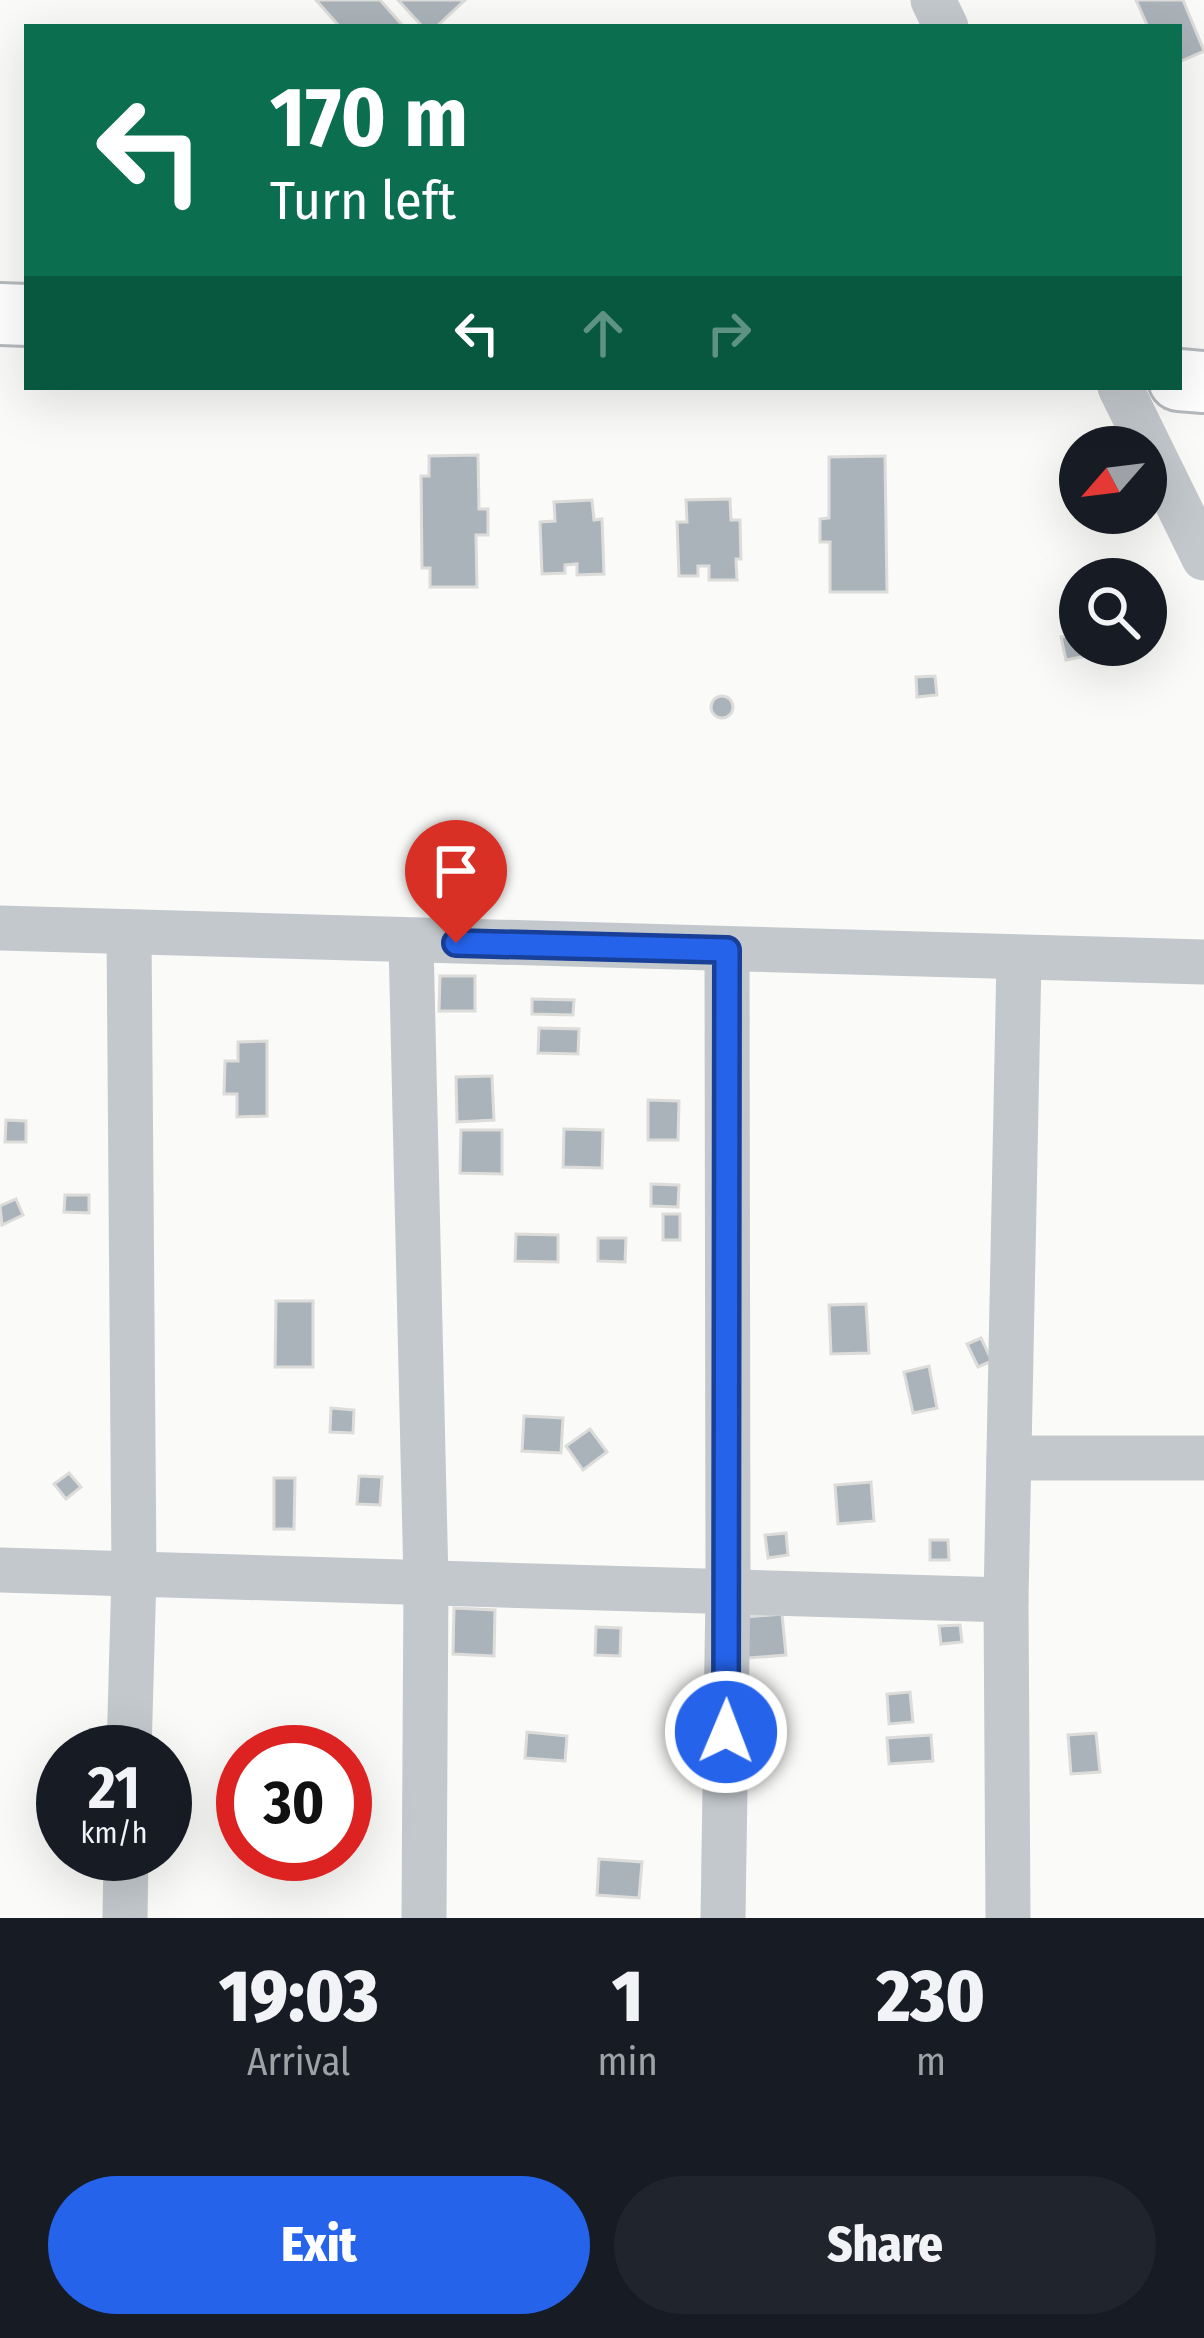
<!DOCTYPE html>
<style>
body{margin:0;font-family:"Fira Sans Condensed",sans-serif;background:#20242c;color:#f1f3f6;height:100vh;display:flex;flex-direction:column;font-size:45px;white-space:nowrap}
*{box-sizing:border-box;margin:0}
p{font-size:39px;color:#9ea1a6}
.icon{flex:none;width:66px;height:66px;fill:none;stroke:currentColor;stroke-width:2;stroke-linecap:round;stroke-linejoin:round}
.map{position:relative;height:1918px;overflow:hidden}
.details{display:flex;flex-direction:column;background:#171b24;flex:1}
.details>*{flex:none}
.hud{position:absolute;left:24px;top:24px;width:1158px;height:366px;border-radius:0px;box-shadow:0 12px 48px #0002;background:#0b6e4f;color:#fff;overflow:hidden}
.needle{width:78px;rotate:242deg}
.controls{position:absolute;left:1059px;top:426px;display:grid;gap:24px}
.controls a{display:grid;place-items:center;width:108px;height:108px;border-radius:50%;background:#171b24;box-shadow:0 12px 48px #0002;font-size:60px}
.speed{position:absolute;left:36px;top:1725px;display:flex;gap:24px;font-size:60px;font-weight:700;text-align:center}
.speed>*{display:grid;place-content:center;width:156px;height:156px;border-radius:50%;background:#171b24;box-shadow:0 12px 48px #0002;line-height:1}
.speed small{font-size:30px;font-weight:400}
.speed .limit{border:18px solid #d22;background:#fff;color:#111}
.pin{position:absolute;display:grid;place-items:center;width:102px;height:102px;color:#fff;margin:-123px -51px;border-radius:50% 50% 50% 0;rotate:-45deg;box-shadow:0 0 12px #0007}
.pin .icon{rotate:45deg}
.me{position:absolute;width:132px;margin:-66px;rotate:1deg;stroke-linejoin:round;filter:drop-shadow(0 0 9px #0008)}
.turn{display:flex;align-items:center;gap:42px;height:252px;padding:0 48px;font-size:54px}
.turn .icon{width:156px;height:156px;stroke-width:2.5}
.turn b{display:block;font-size:84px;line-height:102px}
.lanes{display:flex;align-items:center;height:114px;padding:0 48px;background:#0003;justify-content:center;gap:60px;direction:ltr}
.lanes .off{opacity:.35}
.eta{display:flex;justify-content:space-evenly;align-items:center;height:204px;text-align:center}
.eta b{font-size:72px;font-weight:800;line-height:84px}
.button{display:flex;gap:24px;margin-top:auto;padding:24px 48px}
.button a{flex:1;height:138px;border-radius:72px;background:#2563eb;color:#fff;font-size:48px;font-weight:800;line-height:138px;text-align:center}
.button a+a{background:#20242c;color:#f1f3f6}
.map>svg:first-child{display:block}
.building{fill:#aab3b9;stroke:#dcdcda;stroke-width:3}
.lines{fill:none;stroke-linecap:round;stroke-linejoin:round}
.major-casing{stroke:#b5babe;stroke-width:66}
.minor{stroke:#c3c8cc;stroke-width:45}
.major{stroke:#fff;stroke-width:60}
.route-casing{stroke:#184099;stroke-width:30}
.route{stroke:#2563eb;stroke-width:21}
</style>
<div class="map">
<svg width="1204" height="1918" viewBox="0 0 1204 1918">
<rect width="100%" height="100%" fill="#fafaf8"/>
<g class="building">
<path d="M316 0H380L404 27H340Z"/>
<path d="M398 0H465L436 27H423Z"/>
<path d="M1136 0H1183L1204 51 1179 62V27H1148Z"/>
<path d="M478 455 479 509H488V535H476L477 587H430V568H422L421 476H429V456Z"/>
<path d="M885 456 887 592H830V542H820V519L829 518V457Z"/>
<path d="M730 499 731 520H740L741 559H736L737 580H709V566H698V576H679L677 522H687L686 500Z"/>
<path d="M592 500 594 520 602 519 604 574 577 575V564L565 565V573L542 574 540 522 555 521 554 502Z"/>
<path d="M1080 633V645H1089L1091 655 1066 660 1061 637Z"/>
<path d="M935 676 937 695 917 697 916 677Z"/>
<circle cx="722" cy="707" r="11"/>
<path d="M440 976H475V1011H439Z"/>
<path d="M532 999 574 1000 573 1015 532 1014Z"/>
<path d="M539 1028 579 1029 578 1054 538 1053Z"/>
<path d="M267 1041V1116L237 1117V1094H224L225 1061H238V1042Z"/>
<path d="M492 1076 494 1120 457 1122 456 1077Z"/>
<path d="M648 1100 679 1101 678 1140H648Z"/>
<path d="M6 1120 26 1121V1142H5Z"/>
<path d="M564 1129 603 1130 602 1168 563 1167Z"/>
<path d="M461 1130H502V1174L460 1173Z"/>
<path d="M651 1184 679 1185 678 1207 651 1206Z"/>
<path d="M65 1195H89V1213L64 1212Z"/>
<path d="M16 1199 23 1215 2 1225 0 1206Z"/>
<rect x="663" y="1214" width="17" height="26"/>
<path d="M516 1234 558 1235V1262L515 1261Z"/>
<path d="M598 1238H626L625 1262 598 1261Z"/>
<path d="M276 1301H313V1367H275Z"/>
<path d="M866 1304 869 1353 831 1354 829 1305Z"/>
<path d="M981 1338 992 1361 978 1367 967 1344Z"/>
<path d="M929 1366 937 1408 913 1413 904 1372Z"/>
<path d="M331 1408 354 1410 353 1433 330 1432Z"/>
<path d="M524 1416 563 1418 561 1453 522 1451Z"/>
<path d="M590 1429 607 1452 583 1470 566 1446Z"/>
<path d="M69 1473 81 1487 66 1499 54 1484Z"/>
<path d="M359 1476 382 1477 380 1505 357 1504Z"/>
<path d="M274 1478H295L294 1529H274Z"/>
<path d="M871 1482 874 1521 838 1524 835 1485Z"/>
<path d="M786 1533 788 1555 768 1558 765 1535Z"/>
<path d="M930 1540H948L949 1560H930Z"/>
<path d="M454 1608 495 1610 494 1656 453 1654Z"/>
<path d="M782 1614 786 1655 748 1658 745 1617Z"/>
<path d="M960 1625 962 1642 941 1644 939 1626Z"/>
<path d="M596 1627 621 1628 620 1656 595 1655Z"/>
<path d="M910 1692 913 1722 889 1724 887 1694Z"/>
<path d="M527 1732 567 1736 565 1761 525 1758Z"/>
<path d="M1096 1733 1100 1772 1071 1774 1068 1735Z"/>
<path d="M931 1735 933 1761 889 1764 887 1738Z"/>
<path d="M599 1859 642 1862 639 1898 597 1895Z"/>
</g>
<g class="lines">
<g class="major-casing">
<g id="major">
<path d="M0 314 27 315"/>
<path d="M1179 380 1204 382"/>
</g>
</g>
<g class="minor">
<path d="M933 0 946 27"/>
<path d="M1120 387 1204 558"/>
<path d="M0 928 1204 962"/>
<path d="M411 942 426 1582 424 1918"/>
<path d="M1009 1458H1204"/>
<path d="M0 1570 1006 1600"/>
<path d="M129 1752 134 1574 129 932"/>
<path d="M125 1918 126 1854"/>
<path d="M723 1918 728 1592 727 950"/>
<path d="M1008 1918 1006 1600 1019 958"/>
</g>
<use href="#major" class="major"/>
</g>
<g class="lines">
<g class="route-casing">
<path id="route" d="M456 943 727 950 726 1732"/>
</g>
<use href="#route" class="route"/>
</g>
</svg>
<div class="controls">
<a><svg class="needle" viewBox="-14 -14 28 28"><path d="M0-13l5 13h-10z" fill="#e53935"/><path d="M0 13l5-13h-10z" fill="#9ea1a6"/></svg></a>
<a><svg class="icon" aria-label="search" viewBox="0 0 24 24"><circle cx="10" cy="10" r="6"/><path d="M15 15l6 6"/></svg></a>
</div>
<div class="speed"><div>21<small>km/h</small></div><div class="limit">30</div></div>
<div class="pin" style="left:456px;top:943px;background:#d93025"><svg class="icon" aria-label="arrive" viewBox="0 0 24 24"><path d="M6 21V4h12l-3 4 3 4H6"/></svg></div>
<svg class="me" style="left:726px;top:1732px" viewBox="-20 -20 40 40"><circle r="17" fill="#2563eb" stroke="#fff" stroke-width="3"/><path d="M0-11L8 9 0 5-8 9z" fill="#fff"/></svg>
<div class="hud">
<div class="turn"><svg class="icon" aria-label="left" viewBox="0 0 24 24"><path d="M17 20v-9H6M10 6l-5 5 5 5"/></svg><div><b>170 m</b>Turn left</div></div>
<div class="lanes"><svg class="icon" aria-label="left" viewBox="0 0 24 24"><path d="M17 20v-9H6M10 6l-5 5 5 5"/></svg><svg class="icon off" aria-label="ahead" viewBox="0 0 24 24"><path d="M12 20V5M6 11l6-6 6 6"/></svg><svg class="icon off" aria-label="right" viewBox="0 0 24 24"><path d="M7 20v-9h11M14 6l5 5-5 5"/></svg></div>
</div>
</div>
<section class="details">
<div class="eta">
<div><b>19:03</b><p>Arrival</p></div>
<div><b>1</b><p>min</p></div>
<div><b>230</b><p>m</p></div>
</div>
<div class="button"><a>Exit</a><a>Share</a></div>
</section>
